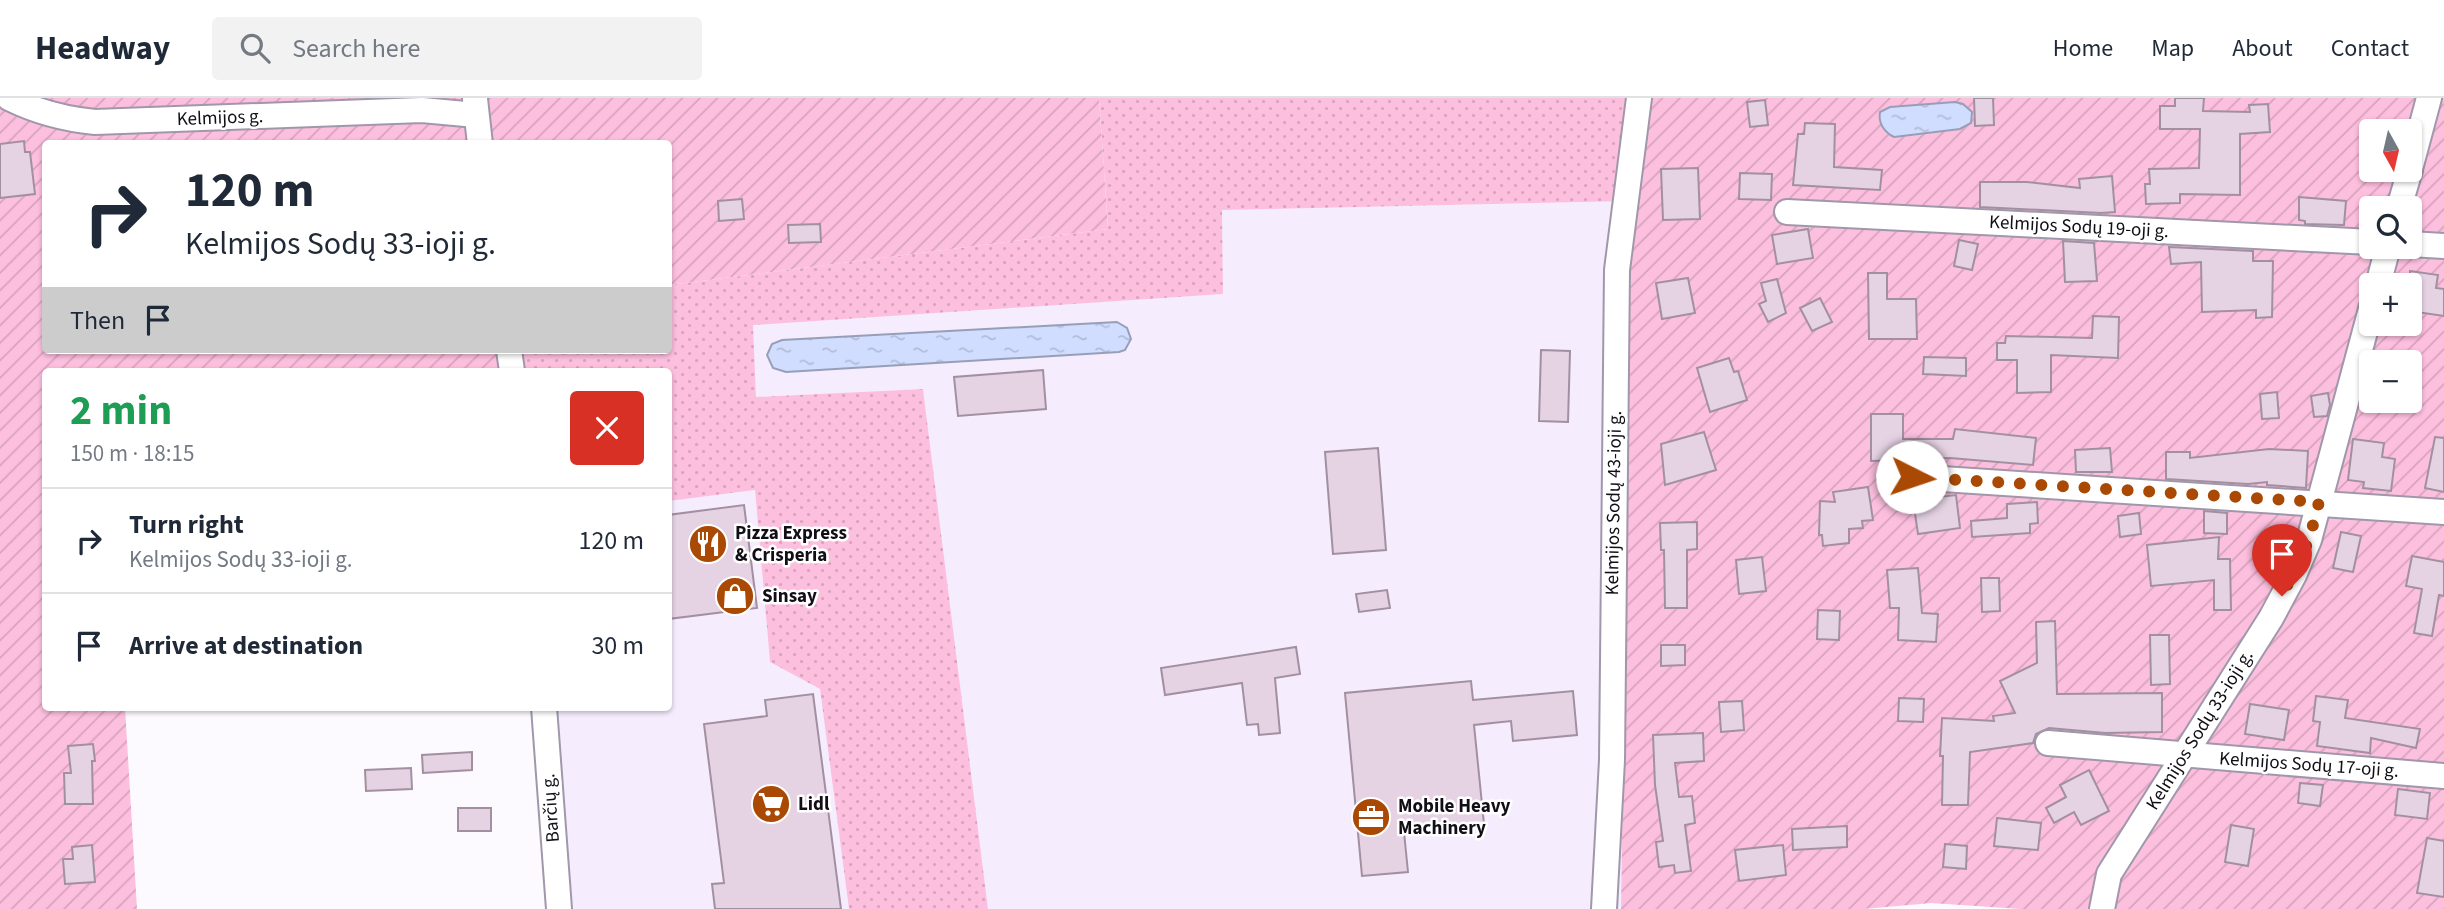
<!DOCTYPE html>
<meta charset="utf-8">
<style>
body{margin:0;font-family:"Source Sans 3",sans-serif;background:#f2f2f3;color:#1f2937;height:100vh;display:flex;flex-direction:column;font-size:26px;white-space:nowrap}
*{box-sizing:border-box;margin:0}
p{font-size:23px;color:#747a83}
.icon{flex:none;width:38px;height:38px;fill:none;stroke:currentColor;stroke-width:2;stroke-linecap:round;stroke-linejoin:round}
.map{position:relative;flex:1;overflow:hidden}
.drawer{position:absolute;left:42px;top:270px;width:630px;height:343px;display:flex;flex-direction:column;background:#fff;border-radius:7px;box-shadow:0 2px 5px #0004}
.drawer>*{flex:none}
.top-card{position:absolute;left:42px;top:42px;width:630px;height:214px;border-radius:7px;box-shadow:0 2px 5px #0004;background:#fff;color:#1f2937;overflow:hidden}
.needle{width:46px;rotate:172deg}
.buttons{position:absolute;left:2359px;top:21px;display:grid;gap:14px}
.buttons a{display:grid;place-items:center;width:63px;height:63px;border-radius:7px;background:#fff;box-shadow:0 2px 5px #0004;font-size:35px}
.pin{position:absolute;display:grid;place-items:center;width:60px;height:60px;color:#fff;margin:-72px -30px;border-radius:50% 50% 50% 0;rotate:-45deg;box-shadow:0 0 7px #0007}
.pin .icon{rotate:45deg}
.me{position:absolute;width:77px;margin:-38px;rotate:94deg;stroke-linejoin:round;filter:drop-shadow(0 0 5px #0008)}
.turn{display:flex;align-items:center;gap:24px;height:147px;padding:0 28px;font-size:32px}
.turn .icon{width:91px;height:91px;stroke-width:2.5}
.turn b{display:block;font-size:49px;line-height:60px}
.then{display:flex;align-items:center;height:66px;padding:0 28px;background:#0003;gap:14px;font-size:26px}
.round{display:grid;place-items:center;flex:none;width:74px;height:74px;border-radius:7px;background:#f2f2f3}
.headline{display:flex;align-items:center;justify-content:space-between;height:119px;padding:0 28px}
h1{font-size:42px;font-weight:700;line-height:52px;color:#1e9e55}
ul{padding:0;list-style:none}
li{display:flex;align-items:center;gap:21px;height:105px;padding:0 28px;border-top:2px solid #e0e1e3}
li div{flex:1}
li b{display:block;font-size:26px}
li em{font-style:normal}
header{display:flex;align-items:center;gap:42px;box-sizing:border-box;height:98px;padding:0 35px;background:#fff;border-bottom:2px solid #e0e1e3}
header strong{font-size:33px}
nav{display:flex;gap:38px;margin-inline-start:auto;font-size:24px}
.search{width:490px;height:63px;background:#f2f2f3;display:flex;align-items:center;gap:18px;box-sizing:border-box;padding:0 24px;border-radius:7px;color:#747a83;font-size:26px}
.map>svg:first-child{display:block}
.built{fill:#f5ecfe}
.grass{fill:url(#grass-dots)}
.garden{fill:url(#garden-furrows);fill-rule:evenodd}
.water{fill:url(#water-ripples);stroke:#979fb8;stroke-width:2}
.building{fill:#e5d2e3;stroke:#a290a0;stroke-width:2}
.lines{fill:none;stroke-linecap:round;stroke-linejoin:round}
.street-casing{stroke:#a197ab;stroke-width:28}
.street{stroke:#fff;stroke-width:24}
.route{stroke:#aa4903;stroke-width:12;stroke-dasharray:0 21.6}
.labels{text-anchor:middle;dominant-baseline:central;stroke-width:5;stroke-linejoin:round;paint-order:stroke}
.street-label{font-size:19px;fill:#110e15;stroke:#fff}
.poi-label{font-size:19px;font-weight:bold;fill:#110e15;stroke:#fff;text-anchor:start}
</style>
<header>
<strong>Headway</strong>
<div class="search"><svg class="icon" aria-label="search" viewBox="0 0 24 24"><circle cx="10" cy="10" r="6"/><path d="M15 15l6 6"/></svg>Search here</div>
<nav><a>Home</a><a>Map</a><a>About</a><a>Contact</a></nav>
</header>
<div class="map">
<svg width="2444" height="811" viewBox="0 0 2444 811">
<defs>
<pattern id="grass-dots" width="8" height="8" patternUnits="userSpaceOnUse" patternTransform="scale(1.75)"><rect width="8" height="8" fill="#fdbfde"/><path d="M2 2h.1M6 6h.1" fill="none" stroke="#d8a3be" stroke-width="1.8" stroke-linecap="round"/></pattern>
<pattern id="garden-furrows" width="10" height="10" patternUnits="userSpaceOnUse" patternTransform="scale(1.75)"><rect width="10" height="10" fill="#fdbfde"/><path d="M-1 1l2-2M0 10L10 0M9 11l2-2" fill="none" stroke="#d8a3be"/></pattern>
<pattern id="water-ripples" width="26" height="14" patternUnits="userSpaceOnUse" patternTransform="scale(1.75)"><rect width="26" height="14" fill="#d0ddfe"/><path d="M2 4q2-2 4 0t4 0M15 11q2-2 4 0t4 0" fill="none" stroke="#b2bcd9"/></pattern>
</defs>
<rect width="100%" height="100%" fill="#fcfafe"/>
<g class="built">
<path d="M1631 103 1621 811H988L923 291 756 299 753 226 1223 196 1222 112Z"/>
<path d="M755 392 770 564 820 591 849 811H568L553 609H668L669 403Z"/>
</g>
<path class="grass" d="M1099 0H1644L1631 103 1222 112 1223 196 753 227 756 299 923 291 988 811H849L820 591 770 564 755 392 669 403 668 273H524L522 252H668L669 187 1108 131Z"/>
<g class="garden">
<path d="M0 0H1099L1108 131 669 187 668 46H46V252H522L524 273H46V609H125L137 811H0Z"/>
<path d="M1644 0H2444V811H2021L1931 805 1864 811H1621L1631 103ZM2371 33H2410V72H2371ZM2371 110H2410V149H2371ZM2371 187H2410V226H2371ZM2371 264H2410V303H2371Z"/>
</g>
<g class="water">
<path d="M1955 4 1963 6 1972 14 1971 25 1960 31 1894 39C1884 34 1878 25 1880 14L1890 9Z"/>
<path d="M1117 224 1127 230 1131 241 1125 252 1119 254 786 274 773 270 767 257 772 246 782 242Z"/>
</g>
<g class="building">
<path d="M1974 0H1993L1994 27 1975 28Z"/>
<path d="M2175 0H2204L2203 13 2250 14 2249 7 2268 6 2270 34 2240 36V97L2180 96V105L2146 106 2145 86H2150L2149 71 2199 70 2200 31H2160V8H2175Z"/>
<path d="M1765 2 1768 27 1750 29 1747 4Z"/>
<path d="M1805 25 1835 26 1834 69 1882 72 1880 92 1793 87 1798 36H1804Z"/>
<path d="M24 43 25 54H30L35 96 0 100V46Z"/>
<path d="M1698 70 1700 121 1663 122 1661 71Z"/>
<path d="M1740 75 1772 76 1771 102 1739 101Z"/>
<path d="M2112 78 2115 114 2101 115 1980 109V84H2027L2080 90 2079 81Z"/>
<path d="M2299 99 2346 103 2344 127 2305 126V123L2299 122Z"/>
<path d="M742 101 744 121 719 123 718 103Z"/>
<path d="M820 126 821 144 789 145 788 127Z"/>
<path d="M1808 131 1813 160 1777 166 1772 137Z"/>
<path d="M1959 142 1978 146 1972 172 1954 168Z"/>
<path d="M2063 143 2094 145 2097 183 2065 184Z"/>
<path d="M2169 149 2253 153V163H2273L2272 219 2256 220V212L2202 214 2201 164 2171 166Z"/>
<path d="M2410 173 2438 177 2436 190 2444 191V218L2410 213Z"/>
<path d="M1868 175H1887V201H1916L1917 241H1869Z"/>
<path d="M1688 180 1695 215 1662 221 1656 185Z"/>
<path d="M1777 181 1786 215 1768 224 1759 206 1766 203 1761 185Z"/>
<path d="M1820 200 1832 224 1812 233 1800 210Z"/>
<path d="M2093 218 2119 219 2118 260 2051 257V294L2017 295V262H1997V245H2005L2006 238 2092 240Z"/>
<path d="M1541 252 1570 253 1568 324 1539 323Z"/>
<path d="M1924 259 1966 260V278L1923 276Z"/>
<path d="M1729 260 1734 274 1738 273 1747 302 1710 314 1697 270Z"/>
<path d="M1043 272 1046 311 958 318 954 279Z"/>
<path d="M2277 294 2279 320 2262 321 2260 296Z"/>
<path d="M2328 295 2330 307 2327 318 2314 319 2311 298Z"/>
<path d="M1871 316H1903V341H1953L1955 331 2036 340 2033 367 1950 360 1871 363Z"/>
<path d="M1704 334 1716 372 1665 387 1661 346Z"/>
<path d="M2435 339 2444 340V394L2425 390Z"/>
<path d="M2353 341 2384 345 2382 359 2395 361 2391 393 2363 390 2364 384 2348 382Z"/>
<path d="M1378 350 1386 452 1333 456 1325 354Z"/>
<path d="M2110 350 2112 374H2076L2075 352Z"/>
<path d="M2269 351 2308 353 2306 390 2267 387V384L2248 386 2166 381V354H2190V360Z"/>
<path d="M1868 389 1873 422 1862 423 1863 430 1849 431V445L1823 448 1822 437H1819L1820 403 1835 404 1833 394Z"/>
<path d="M1956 397 1960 430 1918 436 1913 402Z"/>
<path d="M2037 404 2038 425 2030 426V435L1972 439 1971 423 2007 420V406Z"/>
<path d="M744 407 757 510 668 521V417Z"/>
<path d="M2204 413 2227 415V436L2204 435Z"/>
<path d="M2139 415 2141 436 2120 439 2118 418Z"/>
<path d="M1697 424V451L1687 452V510H1665L1664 452H1661L1660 425Z"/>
<path d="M2341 434 2361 438 2353 474 2333 470Z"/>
<path d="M2219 439 2218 461H2230L2231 512H2214V482L2151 488 2147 447Z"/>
<path d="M2412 458 2444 464V498L2439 497 2432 538 2414 535 2422 491 2406 488Z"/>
<path d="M1762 459 1766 493 1739 496 1736 462Z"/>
<path d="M1918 470 1922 515 1938 516 1936 544 1898 542 1899 510H1890L1887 472Z"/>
<path d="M1981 480H1999L2000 513 1982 514Z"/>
<path d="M1387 492 1390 510 1359 514 1356 496Z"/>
<path d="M1818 512 1840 513 1839 542 1817 541Z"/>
<path d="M2055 523 2057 596 2162 595V634L2105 635 2049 630 2036 636 2033 645 1970 654 1968 707H1942L1943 658H1940L1942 620 1994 623 1993 618 2015 615 2000 583 2037 565 2036 524Z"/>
<path d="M2150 537H2169L2170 586 2151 587Z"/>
<path d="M1661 547H1685V567L1661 568Z"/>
<path d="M1296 549 1300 576 1275 580 1280 635 1259 637 1258 626 1247 627 1242 585 1165 597 1161 570Z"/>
<path d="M1471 583 1473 602 1573 593 1577 637 1513 643 1511 623 1474 627 1484 726 1404 734 1408 774 1362 778 1345 595Z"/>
<path d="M813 596 841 811H715L712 786 724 785 704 626 767 618 765 602Z"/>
<path d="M2316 598 2348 602 2345 620 2420 631 2416 650 2371 640 2370 655 2317 648 2320 624 2313 623Z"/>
<path d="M1899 600 1924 601 1923 624 1898 623Z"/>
<path d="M1742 603 1744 632 1721 634 1719 604Z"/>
<path d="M2250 606 2289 612 2284 642 2245 636Z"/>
<path d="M1703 635 1704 663 1675 665 1679 699 1692 698 1695 725 1685 727 1691 773 1675 775 1674 767 1659 769 1656 744 1663 743 1655 687 1653 637Z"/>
<path d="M93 646 95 663H92L93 706H65L64 675H71L68 648Z"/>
<path d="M472 654V672L423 675 422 657Z"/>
<path d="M411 670 412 691 366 693 365 672Z"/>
<path d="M2089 672 2109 713 2081 727 2074 714 2054 725 2046 710 2066 699 2060 687Z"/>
<path d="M2300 685 2323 687 2320 708 2298 705Z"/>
<path d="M2398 691 2430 695 2427 721 2395 717Z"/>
<rect x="458" y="710" width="33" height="23"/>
<path d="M1997 720 2041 725 2038 752 1994 748Z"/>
<path d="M2231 727 2254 731 2248 768 2225 764Z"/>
<path d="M1847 728V749L1793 752 1792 731Z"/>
<path d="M2427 740 2444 743V799L2417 795Z"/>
<path d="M1945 746 1967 748 1966 771 1943 769Z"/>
<path d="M92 747 95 784 65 786 63 761H73L72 749Z"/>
<path d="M1783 747 1786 777 1739 783 1735 752Z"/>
</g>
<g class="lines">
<g class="street-casing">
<g id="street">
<path d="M9 0C37 14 64 21 95 24L422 12 476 17"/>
<path d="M475 1 480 46"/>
<path d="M2410 71 2429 0"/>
<path d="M2399 110 2410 72"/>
<path d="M1787 114 2371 144"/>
<path d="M2410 146 2444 148"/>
<path d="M2378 187 2388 149"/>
<path d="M509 252 512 273"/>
<path d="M1912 379 2444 414"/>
<path d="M544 609 559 811"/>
<path d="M2048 645 2444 678"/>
<path d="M1604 811 1612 662 1617 172 1639 0"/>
<path d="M2102 811 2109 776 2271 520 2294 477 2309 442 2371 211"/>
</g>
</g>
<use href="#street" class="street"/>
</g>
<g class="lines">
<path class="route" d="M1912 379 2319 404 2309 442 2282 498"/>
</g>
<defs>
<g id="restaurant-disc" transform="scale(2.0125)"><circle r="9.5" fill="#aa4903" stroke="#fff"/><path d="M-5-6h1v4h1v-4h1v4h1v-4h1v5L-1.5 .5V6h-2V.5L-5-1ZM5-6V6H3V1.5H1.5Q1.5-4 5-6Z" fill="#fff"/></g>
<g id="shop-disc" transform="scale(2.0125)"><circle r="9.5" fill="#aa4903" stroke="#fff"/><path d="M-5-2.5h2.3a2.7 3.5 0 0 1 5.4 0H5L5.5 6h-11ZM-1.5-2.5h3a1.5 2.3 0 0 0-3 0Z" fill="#fff"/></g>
<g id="supermarket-disc" transform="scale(2.0125)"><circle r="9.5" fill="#aa4903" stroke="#fff"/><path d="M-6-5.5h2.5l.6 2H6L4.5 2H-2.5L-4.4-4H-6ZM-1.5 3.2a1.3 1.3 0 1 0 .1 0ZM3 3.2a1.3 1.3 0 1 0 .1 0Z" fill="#fff"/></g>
<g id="office-disc" transform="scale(2.0125)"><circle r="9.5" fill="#aa4903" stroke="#fff"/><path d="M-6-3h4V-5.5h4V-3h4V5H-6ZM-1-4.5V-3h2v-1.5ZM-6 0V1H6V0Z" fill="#fff"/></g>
</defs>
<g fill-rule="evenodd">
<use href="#restaurant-disc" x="708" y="446"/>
<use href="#shop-disc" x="735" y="498"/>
<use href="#supermarket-disc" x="771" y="706"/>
<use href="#office-disc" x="1371" y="719"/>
</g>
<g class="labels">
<g class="street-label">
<text transform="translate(220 20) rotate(-2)">Kelmijos g.</text>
<text transform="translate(2079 129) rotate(3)">Kelmijos Sodų 19-oji g.</text>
<text transform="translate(1614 405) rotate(-89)">Kelmijos Sodų 43-ioji g.</text>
<text transform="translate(2200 632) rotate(-58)">Kelmijos Sodų 33-ioji g.</text>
<text transform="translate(2309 667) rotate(4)">Kelmijos Sodų 17-oji g.</text>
<text transform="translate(551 710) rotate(-94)">Barčių g.</text>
</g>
<g class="poi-label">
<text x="735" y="435">Pizza Express<tspan x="735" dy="22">&amp; Crisperia</tspan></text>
<text x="762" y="498">Sinsay</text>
<text x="798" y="706">Lidl</text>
<text x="1398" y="708">Mobile Heavy<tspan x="1398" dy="22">Machinery</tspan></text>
</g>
</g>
</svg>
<div class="buttons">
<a><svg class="needle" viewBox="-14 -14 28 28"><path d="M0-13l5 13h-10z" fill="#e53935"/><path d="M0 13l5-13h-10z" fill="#747a83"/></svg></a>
<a><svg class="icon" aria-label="search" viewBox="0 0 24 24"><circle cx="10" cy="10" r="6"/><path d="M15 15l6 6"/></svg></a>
<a>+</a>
<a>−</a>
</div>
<div class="pin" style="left:2282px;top:498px;background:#d93025"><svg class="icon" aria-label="arrive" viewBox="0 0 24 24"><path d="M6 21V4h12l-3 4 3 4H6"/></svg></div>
<svg class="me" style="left:1912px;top:379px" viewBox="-20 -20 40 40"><circle r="19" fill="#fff"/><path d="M0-13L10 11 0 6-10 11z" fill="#aa4903"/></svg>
<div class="top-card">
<div class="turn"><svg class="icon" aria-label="right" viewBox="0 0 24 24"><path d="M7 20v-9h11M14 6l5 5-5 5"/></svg><div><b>120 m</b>Kelmijos Sodų 33-ioji g.</div></div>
<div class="then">Then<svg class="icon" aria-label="arrive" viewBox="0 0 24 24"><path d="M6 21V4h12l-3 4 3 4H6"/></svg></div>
</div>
<section class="drawer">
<div class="headline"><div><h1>2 min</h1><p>150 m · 18:15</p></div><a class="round" style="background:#d93025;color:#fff"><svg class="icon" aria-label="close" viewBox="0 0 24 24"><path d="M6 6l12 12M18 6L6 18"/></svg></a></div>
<ul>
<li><svg class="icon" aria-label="right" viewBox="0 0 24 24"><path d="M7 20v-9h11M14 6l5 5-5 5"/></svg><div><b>Turn right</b><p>Kelmijos Sodų 33-ioji g.</p></div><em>120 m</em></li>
<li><svg class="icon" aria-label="arrive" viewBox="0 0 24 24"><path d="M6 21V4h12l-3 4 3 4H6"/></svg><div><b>Arrive at destination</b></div><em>30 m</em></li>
</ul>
</section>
</div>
